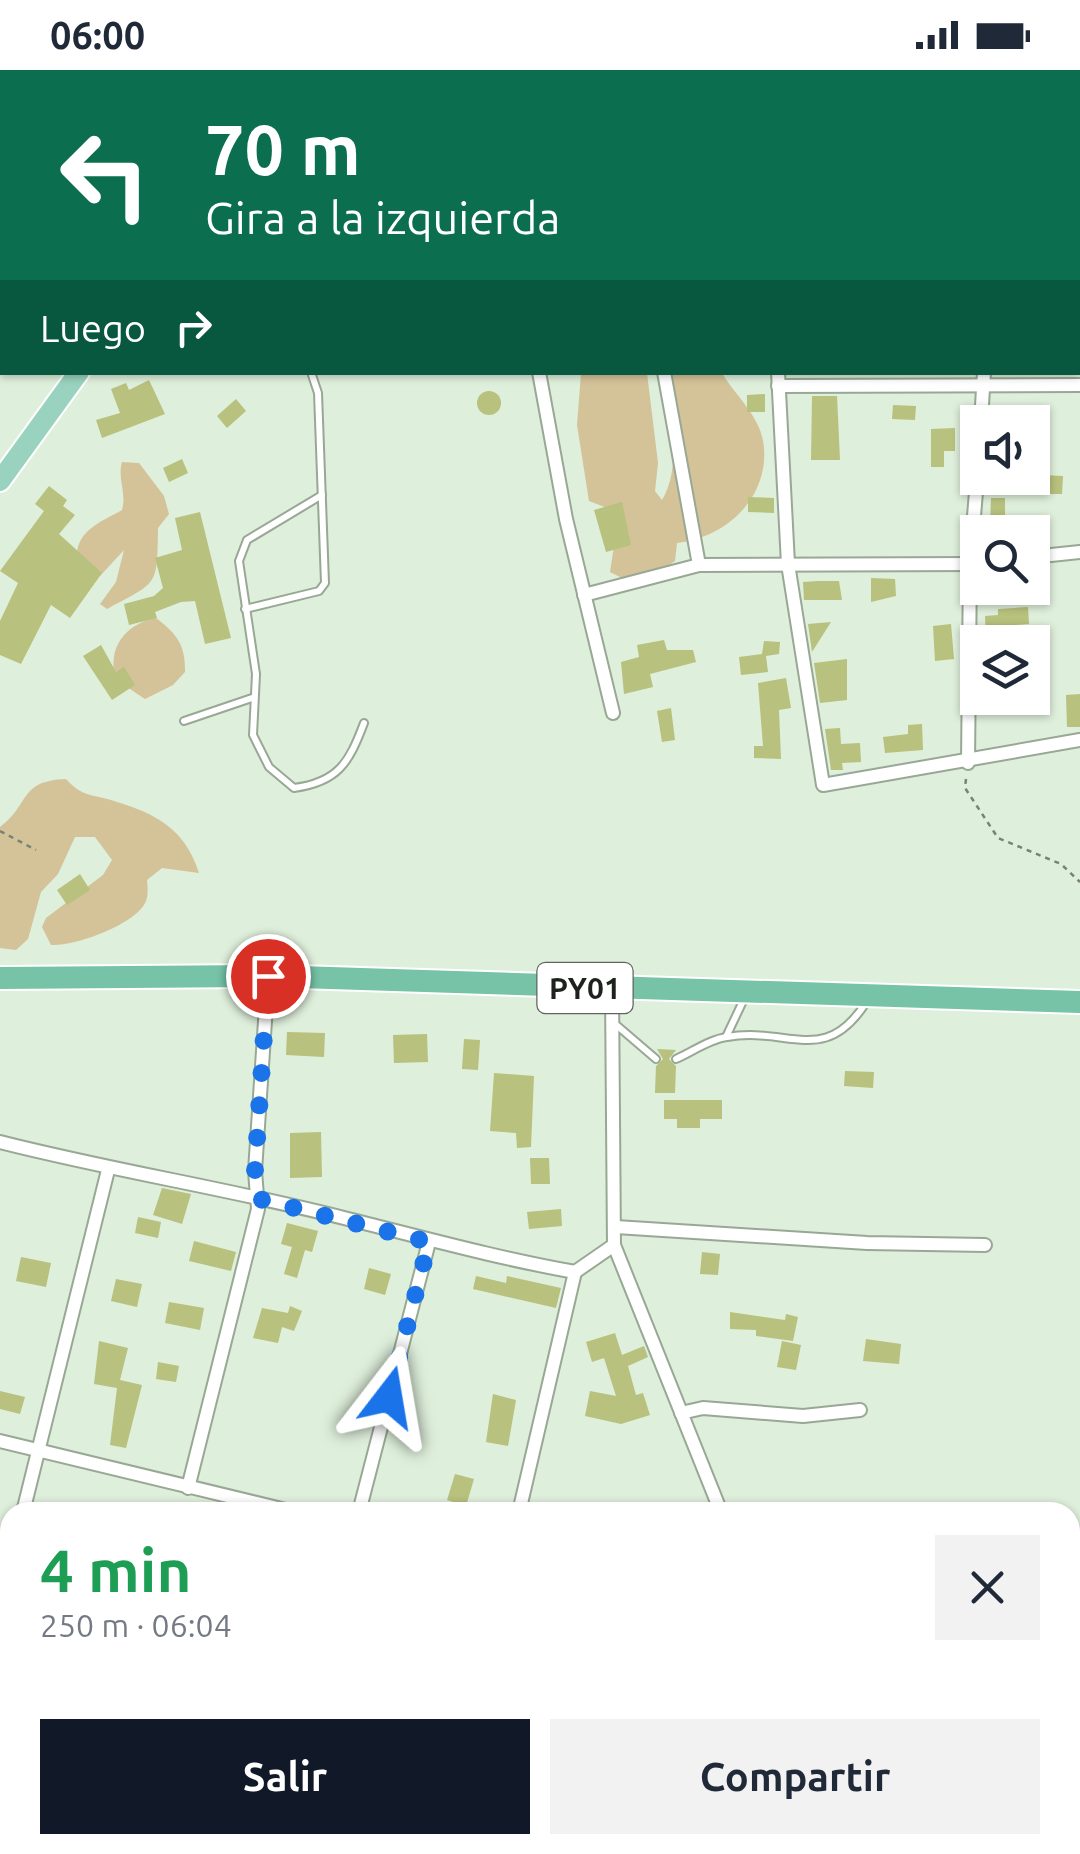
<!DOCTYPE html>
<html lang="es">
<meta charset="utf-8">
<style>
body{margin:0;font-family:Ubuntu,sans-serif;background:#f2f2f3;color:#1f2937;height:100vh;display:flex;flex-direction:column;font-size:38px;white-space:nowrap}
*{box-sizing:border-box;margin:0}
p{font-size:32px;color:#747a83}
.icon{flex:none;width:55px;height:55px;fill:none;stroke:currentColor;stroke-width:2;stroke-linecap:round;stroke-linejoin:round}
.map{position:relative;flex:1;overflow:hidden}
.panel{position:absolute;left:0px;top:1432px;width:1080px;height:352px;display:flex;flex-direction:column;background:#fff;border-radius:30px 30px 0 0;box-shadow:0 2px 8px #0004}
.panel>*{flex:none}
.guide{position:absolute;left:0px;top:0px;width:1080px;height:305px;box-shadow:0 2px 8px #0004;background:#0b6e4f;color:#fff;overflow:hidden}
.fabs{position:absolute;left:960px;top:335px;display:grid;gap:20px}
.fabs a{display:grid;place-items:center;width:90px;height:90px;border-radius:0px;background:#fff;box-shadow:0 2px 8px #0004;font-size:50px}
.pin{position:absolute;display:grid;place-items:center;width:85px;height:85px;color:#fff;margin:-42px;border:5px solid #fff;border-radius:50%;box-shadow:0 2px 10px #0007}
.me{position:absolute;width:110px;margin:-55px;rotate:14deg;stroke-linejoin:round;filter:drop-shadow(0 0 8px #0008)}
.turn{display:flex;align-items:center;gap:35px;height:210px;padding:0 40px;font-size:45px}
.turn .icon{width:130px;height:130px;stroke-width:2.5}
.turn b{display:block;font-size:70px;line-height:85px}
.then{display:flex;align-items:center;height:95px;padding:0 40px;background:#0003;gap:20px;font-size:38px}
.round{display:grid;place-items:center;flex:none;width:105px;height:105px;border-radius:0px;background:#f2f2f3}
.overview{display:flex;align-items:center;justify-content:space-between;height:170px;padding:0 40px}
h1{font-size:60px;font-weight:600;line-height:75px;color:#1e9e55}
.primary-button{display:flex;gap:20px;margin-top:auto;padding:20px 40px}
.primary-button a{flex:1;height:115px;border-radius:0px;background:#111827;color:#fff;font-size:40px;font-weight:600;line-height:115px;text-align:center}
.primary-button a+a{background:#f2f2f3;color:#1f2937}
.status{display:flex;justify-content:space-between;align-items:center;height:70px;padding:0 50px;background:#fff;direction:ltr}
.status svg{height:28px;fill:currentColor}
.map>svg:first-child{display:block}
.green{fill:#d4c298}
.building{fill:#b8c17d}
.lines{fill:none;stroke-linecap:round;stroke-linejoin:round}
.service-casing{stroke:#98a895;stroke-width:10}
.minor-casing{stroke:#98a895;stroke-width:16}
.primary-casing{stroke:#fff;stroke-width:24}
.trunk-casing{stroke:#fff;stroke-width:26}
.path{stroke:#788376;stroke-width:2.5;stroke-dasharray:5 5;stroke-linecap:butt}
.service{stroke:#fff;stroke-width:6}
.minor{stroke:#fff;stroke-width:12}
.primary{stroke:#99d2be;stroke-width:20}
.trunk{stroke:#77c3a8;stroke-width:22}
.route{stroke:#1a73e8;stroke-width:18;stroke-dasharray:0 32.4}
.labels{text-anchor:middle;dominant-baseline:central;stroke-width:8;stroke-linejoin:round;paint-order:stroke}
.shield{fill:#fff;stroke:#616560;stroke-width:2.5}
.shield-label{font-size:30px;font-weight:bold;fill:#1d231c}
</style>
<div class="status"><b>06:00</b><svg viewBox="0 0 49 12"><path d="M0 12V9h3v3zM5 12V6h3v6zM10 12V3h3v9zM15 12V0h3v12zM26 1h20v11H26zM47 4h2v5h-2z"/></svg></div>
<div class="map">
<svg width="1080" height="1784" viewBox="0 0 1080 1784">
<rect width="100%" height="100%" fill="#deefdb"/>
<g class="green">
<path d="M581 303H647L658 393 655 421 662 430C684 393 668 343 661 303H722C736 327 762 347 764 378 768 430 724 468 677 473L675 491 638 516 610 502 618 450 607 438 589 431 577 355Z"/>
<path d="M122 392 139 393 164 426 169 444 158 458C157 517 159 511 107 539L100 534 116 512 124 480 100 506 77 489C75 461 101 452 122 440 127 422 117 409 122 392Z"/>
<path d="M156 548C178 565 185 575 185 602L173 615 145 629 115 609C108 577 124 555 156 548Z"/>
<path d="M66 709C83 728 93 724 114 731 157 744 185 759 199 803L162 798 147 810C148 822 149 831 140 840 123 858 75 876 51 875L42 857 46 848 103 805 112 790 95 767H75L58 804 41 822 28 869 16 880 0 878V757C31 734 18 711 66 709Z"/>
</g>
<g class="building">
<path d="M149 310 165 344 102 368 96 350 120 343 111 319 126 313 129 320Z"/>
<circle cx="489" cy="333" r="12"/>
<path d="M765 324V342H747V325Z"/>
<path d="M812 326H837L840 390H811Z"/>
<path d="M236 329 246 341 227 358 217 346Z"/>
<path d="M893 335 916 336 915 350 892 349Z"/>
<path d="M955 358V381H944V397H931V359Z"/>
<path d="M182 389 188 403 169 412 163 398Z"/>
<path d="M1043 405 1063 406 1062 424H1043Z"/>
<path d="M49 416 67 430 63 436 75 445 59 464 102 503 70 548 51 535 21 594 0 585V551L18 513 0 501 44 441 35 434Z"/>
<path d="M748 427 774 428V443L748 442Z"/>
<path d="M991 428H1005V455H990Z"/>
<path d="M622 432 631 475 606 482 594 440Z"/>
<path d="M200 442 231 568 205 574 195 531 181 532 155 542 157 548 129 555 124 534 154 526 163 518 155 488 182 480 175 448Z"/>
<path d="M871 508 895 509 896 526 871 532Z"/>
<path d="M818 511H839L842 530H804L803 512Z"/>
<path d="M1028 537 1029 554 1015 555 1019 572H986L985 546 998 545V539Z"/>
<path d="M831 552 812 582 808 554Z"/>
<path d="M951 554 954 589 935 591 933 556Z"/>
<path d="M664 570 667 580H693L696 592 650 604 653 617 624 624 621 592 639 587 637 575Z"/>
<path d="M764 571 780 572 779 584 766 586 768 602 741 605 739 587 762 584Z"/>
<path d="M101 575 116 602 124 597 135 615 112 630 83 586Z"/>
<path d="M847 589V630L820 633 814 593Z"/>
<path d="M786 608 791 638 779 640 781 689 754 688V676H763L758 613Z"/>
<path d="M1080 624V657H1067L1066 625Z"/>
<path d="M671 638 675 670 662 672 657 641Z"/>
<path d="M922 654 923 680 885 683 883 667 908 664V655Z"/>
<path d="M840 658 841 674 860 673 861 692 842 693 843 700H831L825 659Z"/>
<path d="M80 804 90 820 67 835 57 820Z"/>
<path d="M287 962 325 963 324 987 286 985Z"/>
<path d="M427 964 428 992 394 993 393 965Z"/>
<path d="M464 969 480 970 478 1000 462 999Z"/>
<path d="M657 979 676 980 669 989 676 996 675 1023H655L656 996 663 989Z"/>
<path d="M845 1001 874 1002 873 1018 844 1016Z"/>
<path d="M494 1003 534 1006 531 1077 517 1078 516 1063 490 1061Z"/>
<path d="M664 1030H722V1049H700V1058H677V1049H664Z"/>
<path d="M321 1062 322 1107 290 1108V1063Z"/>
<path d="M530 1088H549L550 1114H531Z"/>
<path d="M162 1118 191 1124 182 1154 153 1145Z"/>
<path d="M561 1139 562 1156 529 1159 527 1142Z"/>
<path d="M138 1147 161 1152 158 1168 135 1163Z"/>
<path d="M287 1153 318 1161 312 1182 305 1180 297 1208 284 1204 292 1177 281 1174Z"/>
<path d="M194 1171 236 1182 231 1201 189 1191Z"/>
<path d="M702 1182 720 1184 718 1205 700 1204Z"/>
<path d="M21 1187 51 1193 46 1217 16 1211Z"/>
<path d="M369 1198 391 1204 385 1225 364 1219Z"/>
<path d="M476 1206 506 1213 507 1206 561 1218 556 1238 473 1219Z"/>
<path d="M116 1209 142 1214 137 1237 111 1231Z"/>
<path d="M169 1232 204 1238 200 1260 165 1253Z"/>
<path d="M290 1236 302 1241 294 1261 282 1257 278 1273 253 1268 262 1238 288 1243Z"/>
<path d="M730 1242 785 1250 786 1244 798 1247 793 1271 756 1266V1260L730 1259Z"/>
<path d="M615 1263 622 1285 644 1276 648 1287 628 1296 636 1325 643 1323 650 1345 621 1354 585 1346 590 1321 616 1326 604 1288 592 1292 586 1272Z"/>
<path d="M866 1269 901 1274 899 1294 863 1291Z"/>
<path d="M99 1271 128 1278 120 1310 142 1315 126 1378 110 1375 117 1318 94 1314Z"/>
<path d="M782 1271 801 1275 796 1300 777 1297Z"/>
<path d="M158 1292 179 1296 176 1312 156 1309Z"/>
<path d="M0 1321 25 1327 20 1344 0 1339Z"/>
<path d="M493 1324 516 1330 508 1376 486 1372Z"/>
<path d="M455 1404 474 1409 466 1436 447 1430Z"/>
</g>
<g class="lines">
<g class="service-casing">
<g id="service">
<path d="M247 0 251 2"/>
<path d="M322 425 247 470 239 491 256 604 253 665 269 697 294 718C338 712 349 693 364 653"/>
<path d="M245 539 319 521 325 513 318 323 311 302"/>
<path d="M184 651 252 628"/>
<path d="M614 953 656 989"/>
<path d="M726 967 744 929"/>
<path d="M676 989C692 982 710 969 727 967 788 956 825 998 867 931"/>
</g>
</g>
<g class="minor-casing">
<g id="minor">
<path d="M616 0V2"/>
<path d="M772 0V2"/>
<path d="M915 0V2"/>
<path d="M1075 2 1076 0"/>
<path d="M1078 140 1080 141"/>
<path d="M0 221 2 223"/>
<path d="M539 302 566 449 613 643"/>
<path d="M664 302 699 495"/>
<path d="M778 302 788 494 823 715 1080 670"/>
<path d="M778 316 1080 315"/>
<path d="M981 352 984 302"/>
<path d="M1032 487 1080 482"/>
<path d="M584 525 699 495 978 494"/>
<path d="M968 693 970 494 978 398"/>
<path d="M0 1072C114 1101 230 1119 344 1148 421 1167 496 1188 575 1202L614 1175 612 919"/>
<path d="M616 1157 867 1173 985 1175"/>
<path d="M614 1175 721 1442"/>
<path d="M681 1343 703 1338 803 1346 860 1340"/>
<path d="M0 1371 294 1442"/>
<path d="M188 1418 258 1139 255 1101 268 906"/>
<path d="M23 1442 108 1100"/>
<path d="M359 1442 429 1172"/>
<path d="M519 1442 575 1202"/>
<path d="M0 1539 10 1498"/>
<path d="M695 1775 698 1784"/>
<path d="M488 1784 495 1775"/>
</g>
</g>
<g class="primary-casing">
<g id="primary">
<path d="M301 2 303 0"/>
<path d="M0 411 79 302"/>
</g>
</g>
<g class="trunk-casing">
<path id="trunk" d="M0 908 268 906 1080 932"/>
</g>
<g class="path">
<path d="M966 709 965 718 998 768 1061 794 1080 812"/>
<path d="M0 761 36 780"/>
</g>
<use href="#service" class="service"/>
<use href="#minor" class="minor"/>
<use href="#primary" class="primary"/>
<use href="#trunk" class="trunk"/>
</g>
<g class="lines">
<path class="route" d="M268 906 255 1100 259 1129 429 1172 389 1327"/>
</g>
<g class="labels">
<rect class="shield" x="537.5" y="893" width="95" height="50" rx="8"/>
<g class="shield-label">
<text x="585" y="918">PY01</text>
</g>
</g>
</svg>
<div class="fabs">
<a><svg class="icon" aria-label="sound" viewBox="0 0 24 24"><path d="M4 9h4l5-4v14l-5-4H4zM17 9q2 3 0 6"/></svg></a>
<a><svg class="icon" aria-label="search" viewBox="0 0 24 24"><circle cx="10" cy="10" r="6"/><path d="M15 15l6 6"/></svg></a>
<a><svg class="icon" aria-label="layers" viewBox="0 0 24 24"><path d="M12 4l9 5-9 5-9-5zM3 14l9 5 9-5"/></svg></a>
</div>
<div class="pin" style="left:268px;top:906px;background:#d93025"><svg class="icon" aria-label="arrive" viewBox="0 0 24 24"><path d="M6 21V4h12l-3 4 3 4H6"/></svg></div>
<svg class="me" style="left:389px;top:1327px" viewBox="-20 -20 40 40"><path d="M0-17L14 15 0 8-14 15z" fill="#1a73e8" stroke="#fff" stroke-width="4"/></svg>
<div class="guide">
<div class="turn"><svg class="icon" aria-label="left" viewBox="0 0 24 24"><path d="M17 20v-9H6M10 6l-5 5 5 5"/></svg><div><b>70 m</b>Gira a la izquierda</div></div>
<div class="then">Luego<svg class="icon" aria-label="right" viewBox="0 0 24 24"><path d="M7 20v-9h11M14 6l5 5-5 5"/></svg></div>
</div>
<section class="panel">
<div class="overview"><div><h1>4 min</h1><p>250 m · 06:04</p></div><a class="round"><svg class="icon" aria-label="close" viewBox="0 0 24 24"><path d="M6 6l12 12M18 6L6 18"/></svg></a></div>
<div class="primary-button"><a>Salir</a><a>Compartir</a></div>
</section>
</div>
